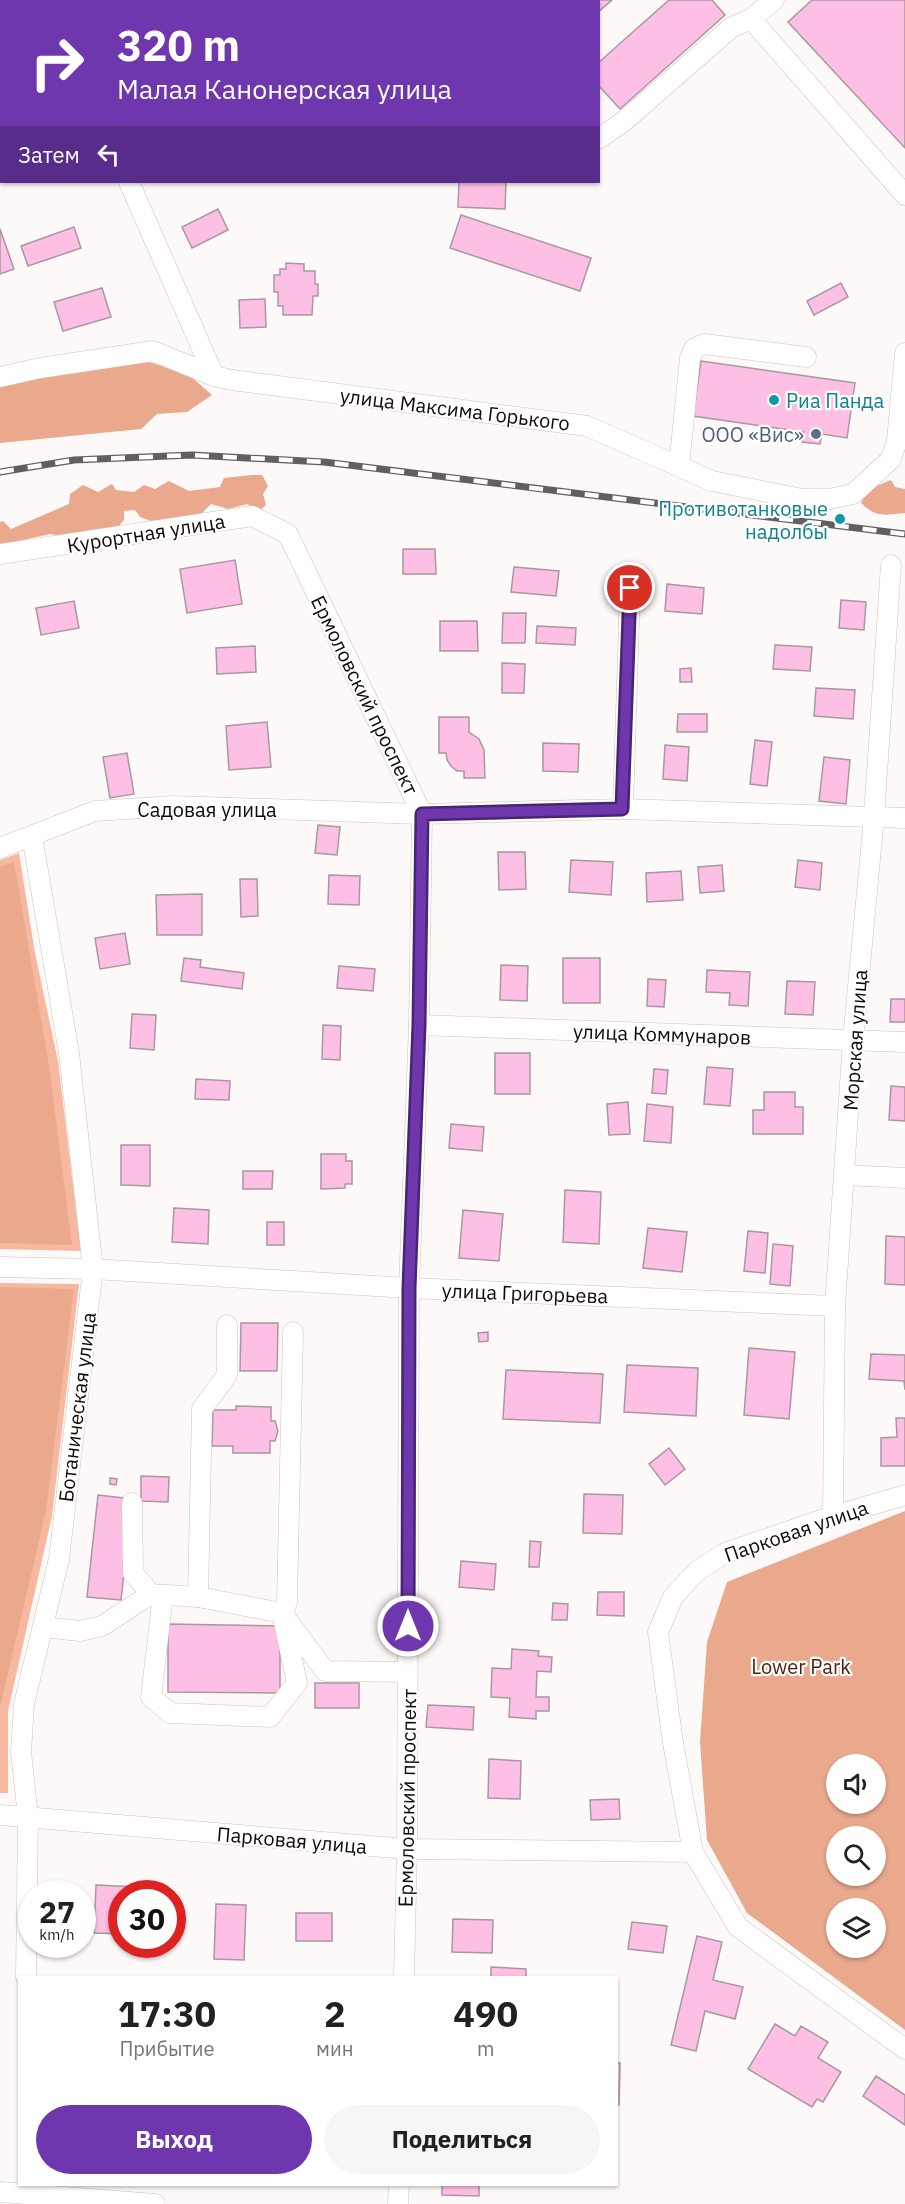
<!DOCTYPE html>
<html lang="ru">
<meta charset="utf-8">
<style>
body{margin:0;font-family:"IBM Plex Sans",sans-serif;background:#f6f6f6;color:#202124;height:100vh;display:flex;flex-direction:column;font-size:22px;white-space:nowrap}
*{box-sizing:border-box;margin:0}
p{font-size:20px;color:#757577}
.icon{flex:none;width:33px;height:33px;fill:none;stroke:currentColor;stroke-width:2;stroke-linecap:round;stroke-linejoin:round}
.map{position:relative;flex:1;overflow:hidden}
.details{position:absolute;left:18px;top:1976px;width:600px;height:210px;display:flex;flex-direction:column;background:#fff;border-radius:0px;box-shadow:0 2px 4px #0004}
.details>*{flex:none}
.guide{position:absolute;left:0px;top:0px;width:600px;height:183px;box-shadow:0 2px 4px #0004;background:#6f37ae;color:#fff;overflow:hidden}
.buttons{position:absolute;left:826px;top:1754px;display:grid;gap:12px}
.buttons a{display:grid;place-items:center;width:60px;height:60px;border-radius:50%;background:#fff;box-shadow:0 2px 4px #0004;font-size:30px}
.speed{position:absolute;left:18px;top:1880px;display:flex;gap:12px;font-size:30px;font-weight:700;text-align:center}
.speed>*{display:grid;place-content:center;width:78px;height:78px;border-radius:50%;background:#fff;box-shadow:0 2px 4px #0004;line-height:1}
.speed small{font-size:15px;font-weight:400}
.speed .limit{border:9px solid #d22;background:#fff;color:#111}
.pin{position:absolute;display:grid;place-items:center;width:51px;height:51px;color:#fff;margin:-26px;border:3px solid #fff;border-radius:50%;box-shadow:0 2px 6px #0007}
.me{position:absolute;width:66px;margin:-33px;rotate:0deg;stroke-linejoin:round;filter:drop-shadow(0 0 4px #0008)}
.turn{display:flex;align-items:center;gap:21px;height:126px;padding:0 18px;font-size:27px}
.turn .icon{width:78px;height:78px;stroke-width:2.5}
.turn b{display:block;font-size:42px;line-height:51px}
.then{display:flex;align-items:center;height:57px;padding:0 18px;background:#0003;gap:12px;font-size:22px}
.eta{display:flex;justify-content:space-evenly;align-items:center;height:102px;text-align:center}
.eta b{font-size:36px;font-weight:800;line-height:42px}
.primary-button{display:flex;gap:12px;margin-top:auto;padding:12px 18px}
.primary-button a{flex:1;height:69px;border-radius:36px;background:#6f37ae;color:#fff;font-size:24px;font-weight:800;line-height:69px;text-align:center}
.primary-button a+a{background:#f6f6f6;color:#202124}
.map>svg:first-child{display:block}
.green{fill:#f6b99f}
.forest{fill:#eaa88d;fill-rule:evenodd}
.building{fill:#febfe4;stroke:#a798a1;stroke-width:1.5}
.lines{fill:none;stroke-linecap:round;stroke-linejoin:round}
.minor-casing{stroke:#d2c0b9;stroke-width:21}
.minor{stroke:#fff;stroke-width:20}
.rail-casing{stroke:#645f5d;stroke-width:7}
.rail{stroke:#fff;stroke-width:4.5;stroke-dasharray:14;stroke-linecap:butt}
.route-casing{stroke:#482471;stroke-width:15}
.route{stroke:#6f37ae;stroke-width:10}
.culture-dot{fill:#0f9aa8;stroke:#fff;stroke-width:2}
.service-dot{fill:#5c6f8a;stroke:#fff;stroke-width:2}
.labels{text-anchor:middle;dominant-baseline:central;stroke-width:4.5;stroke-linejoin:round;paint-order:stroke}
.culture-label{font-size:20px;fill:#0d838f;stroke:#fff;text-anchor:start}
.street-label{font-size:20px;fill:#100a08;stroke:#fff}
.service-label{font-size:20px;fill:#4e5e75;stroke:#fff;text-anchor:end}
.park-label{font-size:20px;fill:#491f0c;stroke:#fff}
</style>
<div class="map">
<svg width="905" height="2204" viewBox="0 0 905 2204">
<rect width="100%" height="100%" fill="#fdf9f8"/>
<g class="green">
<path d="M19 853 35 953 58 1061 81 1251 0 1249V860Z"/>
<path d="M0 1283 79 1284 52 1516 8 1711V1793H0Z"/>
</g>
<g class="forest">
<path d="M140 359 189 375 212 395 187 412 157 414 141 429 0 443V382Z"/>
<path d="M252 475H262L268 486 263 494 266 505 260 510 253 511 248 504 228 509 211 504 202 513 159 524 140 517 135 510 124 511V520L112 534 74 538 50 534 0 545V522L3 521 11 529 69 504 70 494 83 485 98 492 112 484 116 490 134 492 144 485 155 489 169 481 189 491 220 487 224 478Z"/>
<path d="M891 480 895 487 905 489V513C884 515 877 518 861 503L866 490Z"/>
<path d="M14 862 49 1066 72 1245 0 1243V867Z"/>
<path d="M0 1287 74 1289 46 1511 0 1707Z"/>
<path d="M905 1511V2030L747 1913 707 1840 700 1742 707 1642 727 1582ZM837 1764H876V1803H837ZM837 1836H876V1875H837ZM837 1908H876V1947H837Z"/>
</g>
<g class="building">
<path d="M10 0H55V2H5Z"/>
<rect x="126" y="0" width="50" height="2"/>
<path d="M326 0H375L326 2Z"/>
<path d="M541 0H612L598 12V2H540Z"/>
<path d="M669 0H712L725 15 620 109 598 85V63Z"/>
<path d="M812 0H905V148L788 22Z"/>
<path d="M459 182H506L505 209 458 207Z"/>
<path d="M218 209 228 230 192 248 182 227Z"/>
<path d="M461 215 591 258 580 291 450 248Z"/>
<path d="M74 227 81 248 28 266 21 246Z"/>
<path d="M0 229 14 269 0 274Z"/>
<path d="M286 263 304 264V271H315V284H318V296H313L312 315H283V306H278V292H274V275H280V269H286Z"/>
<path d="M841 283 848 297 814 315 807 301Z"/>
<path d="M102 288 111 317 63 331 54 302Z"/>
<path d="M265 299 266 327 240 328 239 300Z"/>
<path d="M701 361 855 383 847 438 822 434 820 444 802 442 804 432 693 416Z"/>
<path d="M403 549H435L436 574H403Z"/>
<path d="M235 560 242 604 187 613 180 569Z"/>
<path d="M514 567 559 571 556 596 511 592Z"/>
<path d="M667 584 704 588 702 614 665 611Z"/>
<path d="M841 600 866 602 864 630 839 628Z"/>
<path d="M74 601 79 628 41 635 36 608Z"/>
<path d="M503 613H526L525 643H502Z"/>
<path d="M440 621H477L478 651H440Z"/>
<path d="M537 626 576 628 575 645 536 643Z"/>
<path d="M775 645 812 647 810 671 773 669Z"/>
<path d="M255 646 256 672 217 674 216 648Z"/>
<path d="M502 663 525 664 524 693H502Z"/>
<path d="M691 668 692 682H680V669Z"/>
<path d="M816 688 855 690 853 719 814 716Z"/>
<path d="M678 714H707V732H677Z"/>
<path d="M439 717H469V732L479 739 484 750 485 778H464V771H457L451 766 447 760 446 753H439Z"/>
<path d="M267 722 271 767 229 770 226 726Z"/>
<path d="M755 740 772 742 767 786 750 784Z"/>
<path d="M543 743 579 744 578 772 543 771Z"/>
<path d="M665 745 689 747 687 781 663 779Z"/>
<path d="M127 753 134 794 110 798 103 757Z"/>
<path d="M824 757 850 760 846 804 819 801Z"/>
<path d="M318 825 340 827 337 855 315 853Z"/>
<path d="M498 852H525L526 889 499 890Z"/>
<path d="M571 860 613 862 611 895 569 892Z"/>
<path d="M798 860 822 863 820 890 795 887Z"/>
<path d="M722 865 724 891 700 893 698 867Z"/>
<path d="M681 871 683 900 647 902 646 873Z"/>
<path d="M329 875 360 876 359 905 328 904Z"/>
<path d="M240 879H257L258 916 241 917Z"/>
<path d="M202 894V935H157L156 895Z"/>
<path d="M125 933 130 964 100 969 95 938Z"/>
<path d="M184 958 201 960 200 967 244 973 242 989 181 981Z"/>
<rect x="563" y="958" width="37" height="45"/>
<path d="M501 965 528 966 527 1001 500 1000Z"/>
<path d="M339 966 375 969 373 991 337 988Z"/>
<path d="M707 970 750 972 748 1006 729 1005 730 993 706 992Z"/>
<path d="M648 979 666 980 664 1007 647 1006Z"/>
<path d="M787 981 815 982 813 1015 785 1014Z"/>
<path d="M891 999H905V1022H890Z"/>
<path d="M132 1014 156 1015 154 1050 130 1048Z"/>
<path d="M323 1025 341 1026 340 1060 322 1059Z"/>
<rect x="495" y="1053" width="35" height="41"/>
<path d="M707 1067 733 1069 730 1106 704 1104Z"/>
<path d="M654 1069 668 1070 666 1094 652 1093Z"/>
<path d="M196 1079 230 1081 229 1100 195 1099Z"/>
<path d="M891 1086 905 1087V1121L889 1120Z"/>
<path d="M764 1092H795V1107H803V1134H753V1110H764Z"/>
<path d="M628 1102 630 1134 609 1135 607 1104Z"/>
<path d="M647 1104 673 1107 671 1143 644 1141Z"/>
<path d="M451 1124 484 1127 482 1151 449 1148Z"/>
<path d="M121 1145H150V1186L121 1185Z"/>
<path d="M321 1154H346V1161H352V1184H345V1188L321 1189Z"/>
<path d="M243 1171H273L272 1189H243Z"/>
<path d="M565 1190 601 1192 599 1244 563 1242Z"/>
<path d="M174 1208 209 1210 208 1244 172 1242Z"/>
<path d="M463 1210 503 1214 499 1261 459 1258Z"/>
<rect x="267" y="1222" width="17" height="23"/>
<path d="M648 1228 687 1232 682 1272 643 1268Z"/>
<path d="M748 1231 768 1233 765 1273 744 1271Z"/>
<path d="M886 1236 905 1237V1285L885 1284Z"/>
<path d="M773 1244 793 1246 790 1286 770 1284Z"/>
<path d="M241 1323H278L277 1371H240Z"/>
<path d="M488 1332V1341L479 1342 478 1333Z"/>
<path d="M749 1348 795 1352 789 1419 744 1415Z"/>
<path d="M871 1354 905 1355V1390L904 1381 869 1379Z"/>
<path d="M627 1365 698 1368 696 1416 624 1412Z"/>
<path d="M506 1370 603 1374 600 1423 503 1419Z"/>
<path d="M236 1406 271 1407V1421H275L278 1431 275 1441H270V1453H233V1446H212L213 1410H236Z"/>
<path d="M896 1418H905V1466H881V1438L897 1437Z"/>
<path d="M669 1448 685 1469 665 1485 649 1464Z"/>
<path d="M141 1476 169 1477 168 1502 141 1501Z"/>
<path d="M110 1478 117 1479 116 1485 110 1484Z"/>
<path d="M584 1494 623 1495 622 1534 583 1533Z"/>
<path d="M98 1495 132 1499 121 1600 87 1597Z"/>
<path d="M530 1541 541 1542 539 1567H529Z"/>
<path d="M461 1561 496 1564 494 1590 459 1587Z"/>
<path d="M598 1592H624V1616L597 1615Z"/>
<path d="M553 1603 568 1604 567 1620H552Z"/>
<path d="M168 1624 280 1626V1693L168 1692Z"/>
<path d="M512 1649 539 1651 538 1656 552 1657 551 1672 537 1671 536 1697H549V1711H536V1719L509 1717 510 1698 491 1697 492 1668 511 1669Z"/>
<rect x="315" y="1683" width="44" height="25"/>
<path d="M428 1705 474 1707 473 1730 426 1727Z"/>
<path d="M489 1759 521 1761 520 1799 488 1798Z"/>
<path d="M619 1799 620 1819 591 1820 590 1800Z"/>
<path d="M96 1885 137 1887V1893H122V1934L94 1933Z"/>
<path d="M216 1904 246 1905 244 1960 214 1959Z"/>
<rect x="296" y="1913" width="36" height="28"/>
<path d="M453 1919 493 1920 492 1953 452 1952Z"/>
<path d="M632 1922 667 1926 663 1953 628 1949Z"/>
<path d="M697 1936 722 1942 713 1980 743 1987 735 2019 705 2011 696 2051 671 2045Z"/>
<path d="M491 1967 526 1969V1977H491Z"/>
<path d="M775 2024 795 2036 801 2026 828 2042 818 2058 841 2072 823 2102 817 2099 812 2107 748 2069Z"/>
<path d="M616 2063H620L619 2105H616Z"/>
<path d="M876 2076 905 2095V2125L863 2096Z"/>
<path d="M442 2184H479V2196L442 2195Z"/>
</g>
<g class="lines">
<g class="minor-casing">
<g id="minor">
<path d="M485 0V2"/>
<path d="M751 19 905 195"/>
<path d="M0 60H2"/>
<path d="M598 139 623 122 732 27 751 19 774 0"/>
<path d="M129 182 214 376"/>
<path d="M0 377 40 368 153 351 214 376 232 380 587 426 712 481 802 499H829L853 494 891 459 897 441 905 353"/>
<path d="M679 466 690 358 694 349 704 344 806 357"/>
<path d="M0 554 252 516 288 534 422 814 419 1025 409 1288 407 1849 404 1977"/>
<path d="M623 809 630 588"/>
<path d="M0 848 95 811 173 806 422 814 623 809 905 818"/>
<path d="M419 1025 905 1042"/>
<path d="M845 1175 905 1178"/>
<path d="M0 1267 93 1269 409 1288 835 1306"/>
<path d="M905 1495 833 1516 725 1553 697 1571 673 1597 658 1632 673 1743 693 1852 738 1927 905 2049"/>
<path d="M132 1503 133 1573 151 1594 198 1597 282 1613 325 1671 408 1672"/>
<path d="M833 1516 835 1306 853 1040 874 817 891 565"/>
<path d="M163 1595 151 1697 170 1713 270 1717 297 1683 282 1613 287 1602 293 1332"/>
<path d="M198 1597 202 1409 227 1375V1325"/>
<path d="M43 1627 80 1631 102 1626 151 1594"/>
<path d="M0 1815 407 1849 693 1852"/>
<path d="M26 1977 28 1817 21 1752 24 1704 59 1559 93 1269 69 1053 32 836"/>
<path d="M0 2192 155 2204"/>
<path d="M398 2204 399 2184"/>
</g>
</g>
<use href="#minor" class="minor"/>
<g class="rail-casing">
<path id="rail" d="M0 472 74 460 192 455 324 462 905 534"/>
</g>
<use href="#rail" class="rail"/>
</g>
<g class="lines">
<g class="route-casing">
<path id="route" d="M408 1626 409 1288 419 1025 422 814 622 809 630 588"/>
</g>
<use href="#route" class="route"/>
</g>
<g class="culture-dot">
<circle cx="774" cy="400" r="6"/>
<circle cx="840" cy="519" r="6"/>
</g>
<circle class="service-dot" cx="816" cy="434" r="6"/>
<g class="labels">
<g class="culture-label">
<text x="786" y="400">Риа Панда</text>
<text x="828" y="508" text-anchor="end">Противотанковые<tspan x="828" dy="23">надолбы</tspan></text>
</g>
<g class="street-label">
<text transform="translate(455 409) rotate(7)">улица Максима Горького</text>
<text transform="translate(146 533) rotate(-9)">Курортная улица</text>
<text transform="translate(365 695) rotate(64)">Ермоловский проспект</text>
<text x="207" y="809">Садовая улица</text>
<text transform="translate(662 1034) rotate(2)">улица Коммунаров</text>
<text transform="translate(855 1040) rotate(-86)">Морская улица</text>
<text transform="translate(525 1293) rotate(2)">улица Григорьева</text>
<text transform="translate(77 1407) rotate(-83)">Ботаническая улица</text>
<text transform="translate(796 1531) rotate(-19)">Парковая улица</text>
<text transform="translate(407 1798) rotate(-89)">Ермоловский проспект</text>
<text transform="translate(292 1840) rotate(5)">Парковая улица</text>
</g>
<g class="service-label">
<text x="804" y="434">ООО «Вис»</text>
</g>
<g class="park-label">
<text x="801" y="1666">Lower Park</text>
</g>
</g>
</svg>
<div class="buttons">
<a><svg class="icon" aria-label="sound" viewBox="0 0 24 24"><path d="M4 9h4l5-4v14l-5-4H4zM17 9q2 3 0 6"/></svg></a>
<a><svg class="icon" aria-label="search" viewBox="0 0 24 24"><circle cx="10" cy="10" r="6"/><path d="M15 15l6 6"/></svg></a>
<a><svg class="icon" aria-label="layers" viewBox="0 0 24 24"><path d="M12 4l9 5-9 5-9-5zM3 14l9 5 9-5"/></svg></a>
</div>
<div class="speed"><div>27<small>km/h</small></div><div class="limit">30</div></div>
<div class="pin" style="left:630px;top:588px;background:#d93025"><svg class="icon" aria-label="arrive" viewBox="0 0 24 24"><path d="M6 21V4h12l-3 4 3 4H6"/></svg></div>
<svg class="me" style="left:408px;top:1626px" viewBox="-20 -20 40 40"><circle r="17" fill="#6f37ae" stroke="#fff" stroke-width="3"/><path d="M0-11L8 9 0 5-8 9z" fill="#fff"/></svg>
<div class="guide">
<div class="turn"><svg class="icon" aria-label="right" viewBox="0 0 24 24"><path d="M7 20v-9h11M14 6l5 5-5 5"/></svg><div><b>320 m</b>Малая Канонерская улица</div></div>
<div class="then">Затем<svg class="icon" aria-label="left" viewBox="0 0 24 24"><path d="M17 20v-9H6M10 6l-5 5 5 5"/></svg></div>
</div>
<section class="details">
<div class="eta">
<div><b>17:30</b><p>Прибытие</p></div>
<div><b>2</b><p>мин</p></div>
<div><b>490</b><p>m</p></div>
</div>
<div class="primary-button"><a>Выход</a><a>Поделиться</a></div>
</section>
</div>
